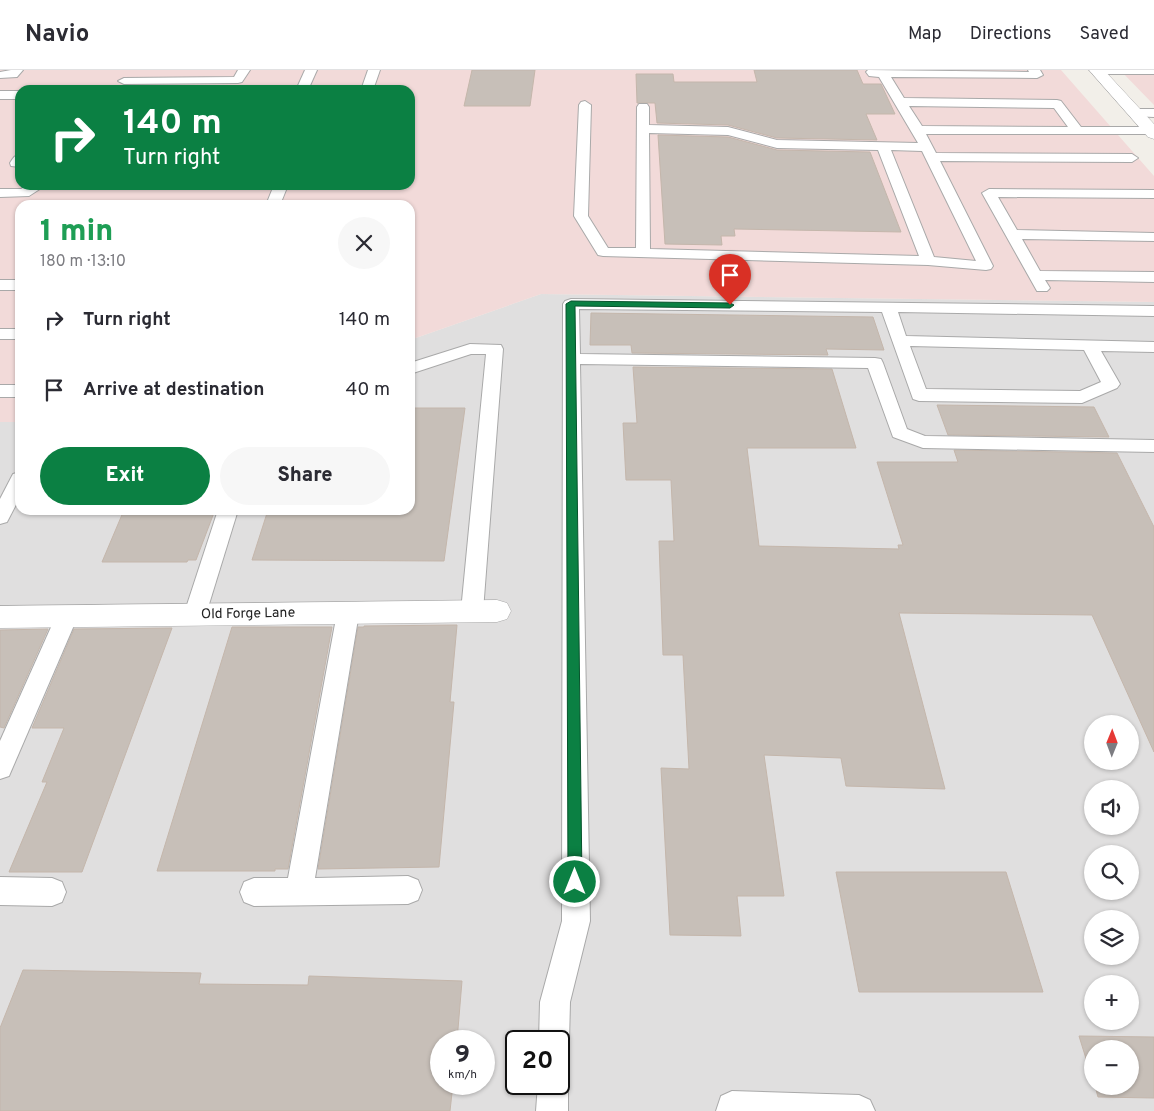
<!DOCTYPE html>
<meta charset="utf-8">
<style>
body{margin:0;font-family:Overpass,sans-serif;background:#f7f7f7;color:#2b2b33;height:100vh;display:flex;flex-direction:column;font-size:19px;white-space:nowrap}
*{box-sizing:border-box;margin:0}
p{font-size:16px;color:#7c7c81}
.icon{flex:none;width:28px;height:28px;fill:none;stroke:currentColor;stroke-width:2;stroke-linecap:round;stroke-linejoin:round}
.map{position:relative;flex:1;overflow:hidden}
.side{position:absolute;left:15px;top:130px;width:400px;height:315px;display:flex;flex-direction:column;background:#fff;border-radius:15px;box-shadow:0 1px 4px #0004}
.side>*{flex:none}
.guide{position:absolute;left:15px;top:15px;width:400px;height:105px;border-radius:15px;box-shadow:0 1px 4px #0004;background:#0b8043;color:#fff;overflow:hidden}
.needle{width:32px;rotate:1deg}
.controls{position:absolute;left:1084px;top:645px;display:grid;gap:10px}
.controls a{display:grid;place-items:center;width:55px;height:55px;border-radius:50%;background:#fff;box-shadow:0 1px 4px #0004;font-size:25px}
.speed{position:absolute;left:430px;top:960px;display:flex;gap:10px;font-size:25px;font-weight:700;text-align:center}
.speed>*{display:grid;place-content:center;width:65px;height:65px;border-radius:50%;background:#fff;box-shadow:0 1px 4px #0004;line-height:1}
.speed small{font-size:12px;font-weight:400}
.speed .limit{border:2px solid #111;border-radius:8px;background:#fff;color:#111}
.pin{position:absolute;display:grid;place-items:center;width:42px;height:42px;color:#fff;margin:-51px -21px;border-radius:50% 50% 50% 0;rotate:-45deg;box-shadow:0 0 5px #0007}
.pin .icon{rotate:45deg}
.me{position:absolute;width:55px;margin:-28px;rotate:0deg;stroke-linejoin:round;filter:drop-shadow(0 0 4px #0008)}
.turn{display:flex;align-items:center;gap:18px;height:105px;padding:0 25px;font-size:22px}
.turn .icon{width:65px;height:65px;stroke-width:2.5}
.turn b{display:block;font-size:35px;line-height:42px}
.round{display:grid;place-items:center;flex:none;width:52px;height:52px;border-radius:26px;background:#f7f7f7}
.summary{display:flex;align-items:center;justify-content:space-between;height:85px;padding:0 25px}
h1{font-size:30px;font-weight:800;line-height:38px;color:#1e9e55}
.button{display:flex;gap:10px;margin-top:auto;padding:10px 25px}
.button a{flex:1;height:58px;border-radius:30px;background:#0b8043;color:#fff;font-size:20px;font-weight:800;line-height:58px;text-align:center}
.button a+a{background:#f7f7f7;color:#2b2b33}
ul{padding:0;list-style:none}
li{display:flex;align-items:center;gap:15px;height:70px;padding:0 25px}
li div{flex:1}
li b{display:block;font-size:19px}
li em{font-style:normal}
header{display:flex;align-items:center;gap:30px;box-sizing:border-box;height:70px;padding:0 25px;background:#fff;border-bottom:1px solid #e1e1e2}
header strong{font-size:24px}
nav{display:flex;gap:28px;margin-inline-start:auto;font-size:18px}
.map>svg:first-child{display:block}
.residential{fill:#e0dfdf;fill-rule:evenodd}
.commercial{fill:#f2dad9;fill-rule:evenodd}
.building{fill:#c7bfb8;stroke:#c4b6ab}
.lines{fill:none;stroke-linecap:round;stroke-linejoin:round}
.lane-casing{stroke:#a9a9a9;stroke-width:2}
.street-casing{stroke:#a9a9a9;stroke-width:1}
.lane{fill:#fff;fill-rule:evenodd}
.street{fill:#fff;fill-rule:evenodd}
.route{fill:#0b8043;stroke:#07532c}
.labels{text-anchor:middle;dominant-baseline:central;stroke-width:4;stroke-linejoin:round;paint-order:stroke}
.street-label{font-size:14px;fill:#222;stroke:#fff}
</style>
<header>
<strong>Navio</strong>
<nav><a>Map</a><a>Directions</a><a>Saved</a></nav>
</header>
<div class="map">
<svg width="1154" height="1041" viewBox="0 0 1154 1041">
<rect width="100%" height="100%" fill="#f2efe9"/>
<path class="residential" d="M541 224 1154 232V1041H0V352H20V440H410V270ZM1092 654H1130V691H1092ZM1092 719H1130V756H1092ZM1092 784H1130V821H1092ZM1092 849H1130V886H1092ZM1092 914H1130V951H1092ZM441 971H484V1014H441ZM516 971H559V1014H516ZM1092 979H1130V1016H1092Z"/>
<g class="commercial">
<path d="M0 0H1061L1154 106V232L541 224 410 270V135H20V352H0ZM20 20H410V115H20Z"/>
<path d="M1120 0H1154V35Z"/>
</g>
<g class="building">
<path d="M472 0H535L530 36H464Z"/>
<path d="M754 0H857L863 14H881L895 44H866L877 70 777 68 728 55 657 53 655 33H637L636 4H673L674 12H757Z"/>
<path d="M658 65 728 67 777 80 870 82 901 162 734 159 735 166H721L722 175 665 174Z"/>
<path d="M591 243 873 247 884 280 826 279 828 285 632 283 631 275H590Z"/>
<path d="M633 297 832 299 856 378H747L759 476 899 479 898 475H903L877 392H958L954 380 1117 383 1154 457V682L1092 545 899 543 945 719 846 716 841 688 764 685 784 826H737L741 866 670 865 661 698 689 699 683 585H663L659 471H674L671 410H626L623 353H637Z"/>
<path d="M937 335 1094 337 1109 367 948 365Z"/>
<path d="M410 338H465L444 491 252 490 268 440H410Z"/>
<path d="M124 440H215L196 490H188L187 492H102Z"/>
<path d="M457 555 450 632H454L439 797 318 799 358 557H364V556Z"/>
<path d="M232 557H332L288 799H275V801H157Z"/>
<path d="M172 558 82 802H9L47 712H42L64 658H32L74 559Z"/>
<path d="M48 559 4 658 0 657V560Z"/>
<path d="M836 802H1006L1043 922H859Z"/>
<path d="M23 900 201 903 199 914 308 915 309 906 462 911 457 971H441V1014H453L450 1041H0V958Z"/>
<path d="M1079 966 1154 967V1028L1098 1027 1095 1016H1130V979H1092V1008Z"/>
</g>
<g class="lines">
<g class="lane-casing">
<g id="lane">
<path d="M11 0H23L17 7 0 8V2Z"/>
<path d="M238 0H250L242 12 238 13 124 14 118 11 124 8 234 7Z"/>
<path d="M305 0H317L308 20H296Z"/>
<path d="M368 0H380L373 20H361Z"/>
<path d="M868 0 1029 2 1028 0H1040L1043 5 1037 8 891 7 904 28 1057 30 1061 31 1081 57H1151L1154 58V64H926L936 83 1132 84 1138 88 1132 92 940 91 993 196 991 199 986 200 928 195 603 186 598 185 574 146 579 35 581 32 585 31 591 35 588 146 608 178H636L637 37 639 34H647L649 37V55L728 57 777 70 918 73 879 7 869 6 866 2ZM909 36 1054 38 1068 57 922 56ZM649 63 728 65 777 78 878 80 919 186 650 179ZM891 80 922 81 976 191 934 187Z"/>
<path d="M1092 0H1154V4H1097L1093 3Z"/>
<rect x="0" y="21" width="20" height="8"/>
<path d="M1135 39H1154V47L1131 46 1129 43Z"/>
<path d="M20 84V97L11 96 10 93C13 88 15 85 20 84Z"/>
<path d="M29 115H46L29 126 0 127V119H21Z"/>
<path d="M274 115H288L280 135H266Z"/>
<path d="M989 119 1154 120V128L998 127 1017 160 1154 163V171L1022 169 1040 201 1154 202V212L1045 210 1050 218 1047 221H1037L982 123Z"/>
<rect x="0" y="210" width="20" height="10"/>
<path d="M571 229 1154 236V246L898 242 906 266 1154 272V282L1101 281 1120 314 1117 318 1082 333 919 331 913 329 882 242 579 239 580 284 875 288 881 289 883 293 907 359 925 366 1154 370V382L923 378 893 367 868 298 580 294 590 851 570 932 569 971 565 982 559 984V971H539L540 932 562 851 563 234 565 231ZM910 276 1084 280 1101 312 1080 321 926 319Z"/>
<rect x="0" y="259" width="20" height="10"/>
<path d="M470 274 501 275 503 279 483 541 480 547 472 550 464 547 461 541 486 284H471L410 304V293Z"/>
<rect x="0" y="315" width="20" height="12"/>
<path d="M20 402V427L7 452 0 454V429L13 404Z"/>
<path d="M218 440H238L206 544 203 550 195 553 187 550 184 544Z"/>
<path d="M348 534 356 537 359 543 315 808 408 806 418 810 422 820 418 830 408 834 254 836 244 832 240 822 244 812 254 808H288L337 543 340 537Z"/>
<path d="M67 537 75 540 78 546 9 706 0 709V671L56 546 59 540Z"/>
<path d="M0 807 52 808 62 812 66 822 62 832 52 836 0 835Z"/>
<path d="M559 1001 564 1003 568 1014V1041H536L538 1014H559Z"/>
<path d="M732 1021 859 1025 870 1030 875 1041H716L721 1026Z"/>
</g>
</g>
<g class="street-casing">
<g id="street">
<path d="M1089 0H1104L1154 54V69L1148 67Z"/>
<path d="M497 530 507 533 511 541 507 549 497 552 0 558V536Z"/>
</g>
</g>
<use href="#lane" class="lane"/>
<use href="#street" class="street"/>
</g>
<path class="route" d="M571 231 730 233 734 235 730 238 575 236 582 812 580 817 575 819 570 817 568 812 566 234Z"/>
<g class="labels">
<g class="street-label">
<text transform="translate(248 544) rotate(-1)">Old Forge Lane</text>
</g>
</g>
</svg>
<div class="controls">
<a><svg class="needle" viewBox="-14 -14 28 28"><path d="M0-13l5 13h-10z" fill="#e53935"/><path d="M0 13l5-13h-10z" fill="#7c7c81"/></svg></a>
<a><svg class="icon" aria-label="sound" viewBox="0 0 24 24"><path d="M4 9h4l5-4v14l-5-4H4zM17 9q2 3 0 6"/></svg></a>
<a><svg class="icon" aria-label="search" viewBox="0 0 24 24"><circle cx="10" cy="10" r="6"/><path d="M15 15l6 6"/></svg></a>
<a><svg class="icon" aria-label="layers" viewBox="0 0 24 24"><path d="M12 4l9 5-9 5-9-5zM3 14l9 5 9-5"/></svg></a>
<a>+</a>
<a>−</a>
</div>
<div class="speed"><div>9<small>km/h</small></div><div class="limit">20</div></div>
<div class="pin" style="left:730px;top:235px;background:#d93025"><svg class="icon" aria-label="arrive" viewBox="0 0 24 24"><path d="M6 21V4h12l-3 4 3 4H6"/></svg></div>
<svg class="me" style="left:575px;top:812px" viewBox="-20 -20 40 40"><circle r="17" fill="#0b8043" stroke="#fff" stroke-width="3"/><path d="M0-11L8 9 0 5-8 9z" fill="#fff"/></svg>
<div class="guide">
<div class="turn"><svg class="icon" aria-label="right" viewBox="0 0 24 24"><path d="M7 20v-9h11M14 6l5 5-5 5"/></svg><div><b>140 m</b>Turn right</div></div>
</div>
<section class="side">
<div class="summary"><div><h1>1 min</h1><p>180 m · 13:10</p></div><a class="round"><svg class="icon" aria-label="close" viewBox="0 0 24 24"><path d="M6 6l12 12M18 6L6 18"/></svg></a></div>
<ul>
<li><svg class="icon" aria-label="right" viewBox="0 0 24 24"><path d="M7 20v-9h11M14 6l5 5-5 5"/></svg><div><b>Turn right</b></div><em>140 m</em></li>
<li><svg class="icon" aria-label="arrive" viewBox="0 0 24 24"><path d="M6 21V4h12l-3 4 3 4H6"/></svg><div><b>Arrive at destination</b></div><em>40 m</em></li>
</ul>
<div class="button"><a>Exit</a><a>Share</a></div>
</section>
</div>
